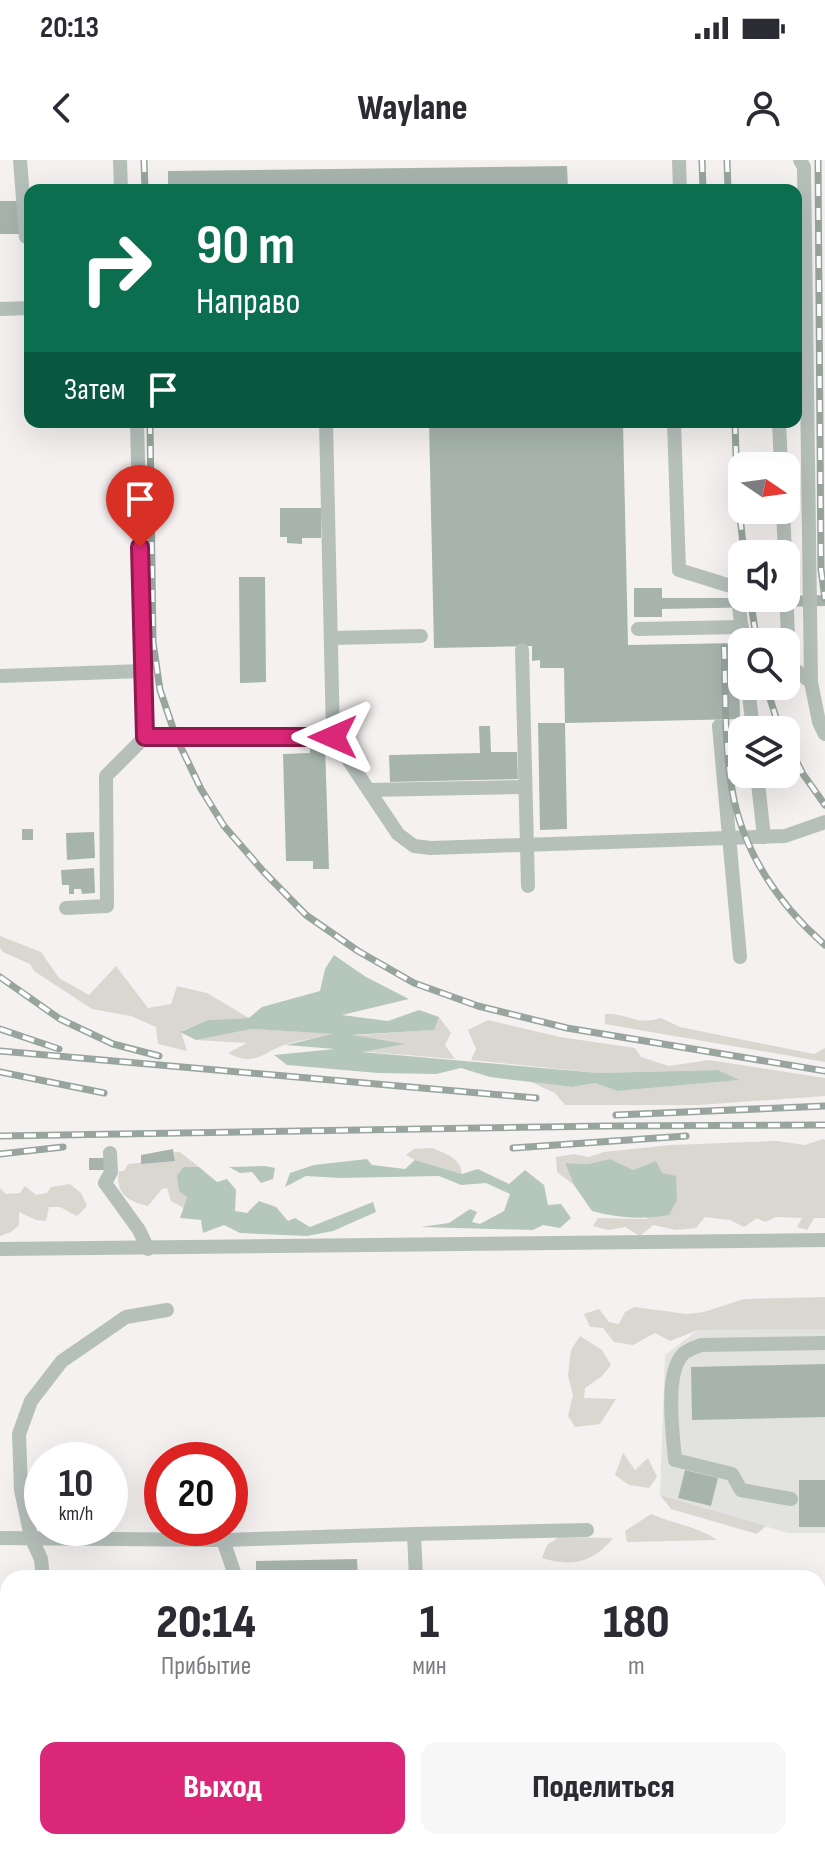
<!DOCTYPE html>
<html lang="ru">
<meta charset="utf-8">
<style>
body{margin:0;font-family:"Sofia Sans Condensed",sans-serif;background:#f7f7f7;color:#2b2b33;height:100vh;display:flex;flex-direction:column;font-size:30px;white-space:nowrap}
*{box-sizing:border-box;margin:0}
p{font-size:26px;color:#7c7c81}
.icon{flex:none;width:44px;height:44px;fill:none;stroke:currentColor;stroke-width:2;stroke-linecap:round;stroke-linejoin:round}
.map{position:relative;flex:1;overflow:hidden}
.side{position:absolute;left:0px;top:1410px;width:826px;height:280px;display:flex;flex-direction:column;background:#fff;border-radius:24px 24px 0 0;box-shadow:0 8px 32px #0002}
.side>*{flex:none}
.hud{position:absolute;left:24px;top:24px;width:778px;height:244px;border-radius:16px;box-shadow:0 8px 32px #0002;background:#0b6e4f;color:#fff;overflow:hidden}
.needle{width:52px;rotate:103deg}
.fabs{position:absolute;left:728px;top:292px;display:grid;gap:16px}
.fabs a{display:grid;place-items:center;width:72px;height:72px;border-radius:16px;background:#fff;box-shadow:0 8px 32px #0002;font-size:40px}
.speed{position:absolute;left:24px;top:1282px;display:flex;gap:16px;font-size:40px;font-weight:700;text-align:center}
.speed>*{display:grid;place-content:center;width:104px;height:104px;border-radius:50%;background:#fff;box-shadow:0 8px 32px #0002;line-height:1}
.speed small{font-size:20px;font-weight:400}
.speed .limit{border:12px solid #d22;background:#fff;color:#111}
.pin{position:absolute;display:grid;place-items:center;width:68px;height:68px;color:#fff;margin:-82px -34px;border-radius:50% 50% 50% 0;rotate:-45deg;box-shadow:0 0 8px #0007}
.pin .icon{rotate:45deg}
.me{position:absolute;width:88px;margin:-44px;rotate:270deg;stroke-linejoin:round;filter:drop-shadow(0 0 6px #0008)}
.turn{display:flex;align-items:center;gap:28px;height:168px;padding:0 40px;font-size:36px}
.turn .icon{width:104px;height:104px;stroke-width:2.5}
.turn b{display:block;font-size:56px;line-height:68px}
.then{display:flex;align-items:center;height:76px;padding:0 40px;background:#0003;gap:16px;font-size:30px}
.eta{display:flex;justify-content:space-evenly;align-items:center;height:136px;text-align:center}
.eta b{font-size:48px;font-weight:800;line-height:56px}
.action{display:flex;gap:16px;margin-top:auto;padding:16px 40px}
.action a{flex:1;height:92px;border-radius:16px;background:#db2777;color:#fff;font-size:32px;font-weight:800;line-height:92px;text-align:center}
.action a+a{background:#f7f7f7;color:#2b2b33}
.status{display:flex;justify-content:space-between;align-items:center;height:56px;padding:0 40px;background:#fff;direction:ltr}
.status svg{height:22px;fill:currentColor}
header{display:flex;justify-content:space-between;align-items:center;height:104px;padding:0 40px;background:#fff;font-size:36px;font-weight:800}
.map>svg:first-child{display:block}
.built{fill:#e2e2e0}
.green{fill:#dad6d0}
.water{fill:#b5c7ba}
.building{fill:#a7b4ad}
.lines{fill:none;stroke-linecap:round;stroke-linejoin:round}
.minor{stroke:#b6c0bb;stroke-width:14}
.rail-casing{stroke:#97a59e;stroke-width:7}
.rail{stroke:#fff;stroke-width:4;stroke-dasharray:12;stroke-linecap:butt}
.route-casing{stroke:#8e194d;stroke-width:20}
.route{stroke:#db2777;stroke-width:14}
</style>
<div class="status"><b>20:13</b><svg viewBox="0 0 49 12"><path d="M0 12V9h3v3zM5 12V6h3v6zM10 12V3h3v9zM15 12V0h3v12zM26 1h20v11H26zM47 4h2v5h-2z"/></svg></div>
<header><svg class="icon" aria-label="back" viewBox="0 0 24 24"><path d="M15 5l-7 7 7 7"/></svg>Waylane<svg class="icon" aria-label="person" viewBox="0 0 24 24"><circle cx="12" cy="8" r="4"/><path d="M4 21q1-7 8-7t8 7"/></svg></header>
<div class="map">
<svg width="825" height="1690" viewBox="0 0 825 1690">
<rect width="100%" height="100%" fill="#f5f1f1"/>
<path class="built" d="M825 1169V1373H788L660 1335 665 1195 698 1170Z"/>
<g class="green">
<path d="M0 776 41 792 59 818 89 835 116 806 148 848 171 844 177 826 207 833 249 858 208 860 181 871 187 891 158 884 156 867 131 856 92 849 34 811 30 804 3 792 0 788Z"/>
<path d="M605 854C629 853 635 866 661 858L680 867 814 894 825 888V902L605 864Z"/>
<path d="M439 857 451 873 445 885 455 899 357 891 401 884 346 876 433 870Z"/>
<path d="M488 860 560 877 635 888 641 897 669 906 709 900 825 918V936L699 945H565L555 933 531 922 572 927 595 923 617 931 737 920 718 910 599 913 471 900 476 889 468 870Z"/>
<path d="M252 869 338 874C321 878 303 879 287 884 262 892 256 908 228 893L247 883 196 880Z"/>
<path d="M823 979 825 980V1058H814L807 1070 797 1067 802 1058 776 1057 765 1062 757 1058 744 1067 730 1060 705 1057 696 1068 676 1070 653 1065 640 1076 625 1067 608 1070 593 1066 598 1058 647 1059 634 1010 610 999 588 1004 565 1003 574 1025 557 1012 556 997 574 994 588 997 604 992 671 985 777 981 805 985Z"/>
<path d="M432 988C446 994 460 997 462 1014L415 1000 406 995 414 989Z"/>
<path d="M174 992H180L199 1007H184L187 1037 184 1048 171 1041 167 1028 162 1029 148 1046C128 1041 115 1034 119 1011H124L128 1004 175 1000Z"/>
<path d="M70 1024 81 1033 87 1046 77 1056 60 1047H49L46 1061 36 1060 19 1052V1065L11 1072 0 1076V1028L6 1034 20 1033 25 1026 36 1035 47 1033 51 1027Z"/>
<path d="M825 1137V1169L698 1170 670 1181 655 1173 633 1185 614 1182 603 1168 590 1167 584 1154 599 1149 609 1162 619 1164 625 1152 634 1147 687 1154 704 1152 744 1139Z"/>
<path d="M580 1176 602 1190 611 1205 602 1216 585 1228 584 1238 616 1239 600 1264 575 1267 568 1256 573 1235 568 1216 571 1190Z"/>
<path d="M623 1293 635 1310 648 1298 657 1317 649 1328 629 1325 615 1315Z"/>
<path d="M660 1335 766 1366 757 1374 671 1349Z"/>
<path d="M651 1354C673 1364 697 1366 717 1380L627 1382 625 1371Z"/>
<path d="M559 1377 613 1378C593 1403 572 1407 542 1398L547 1385Z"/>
</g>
<g class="water">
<path d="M334 795 366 817 409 839 342 855 388 861 419 850 439 857 434 870 352 875 405 884 362 892 599 913 718 910 739 920 617 931 595 923 572 927 490 917 461 908 436 914 378 913 287 905 274 895 335 889 286 885 333 874 252 869 196 880 180 872 208 860 249 858 262 847 320 831 325 809Z"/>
<path d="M367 999 372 1005 405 1009 415 1000 462 1014 478 1009 509 1024 525 1010 544 1025 548 1045 561 1044 571 1058 560 1068 543 1065 533 1070 421 1067 449 1063 470 1049 477 1052 472 1062 480 1064 504 1051 510 1034 486 1023 461 1025 439 1016 340 1018 306 1016 285 1027 290 1013 314 1005Z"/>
<path d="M610 999 634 1010 656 1001 662 1013 676 1016 677 1040 669 1055C642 1060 618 1058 592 1051L574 1025 565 1003 588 1004Z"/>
<path d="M265 1006 275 1008 273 1019 261 1023 252 1012 240 1013 229 1007Z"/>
<path d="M184 1007H199L217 1022 227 1019 236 1030 235 1051 247 1053 259 1041 276 1047 288 1061 295 1058 310 1067 373 1042 376 1052 333 1071 307 1076 240 1073 224 1065 203 1073 201 1060 180 1058 187 1037 179 1031 177 1015Z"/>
</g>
<g class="building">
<path d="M567 6 568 30H168V11Z"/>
<rect x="0" y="41" width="20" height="33"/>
<path d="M429 262H623L628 485 738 483 740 559 565 563 564 508H540V500L532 501V486L434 488Z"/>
<path d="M280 348H321V378H302V384L287 383V377H280Z"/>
<path d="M239 417H265L266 522 240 523Z"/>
<path d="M634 428H662V438H786V436L825 435V446L662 449V457H634Z"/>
<path d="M538 563H565L567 669 540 670Z"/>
<path d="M479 566H490L491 592H517L518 619 390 622 389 595 480 593Z"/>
<path d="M325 585 329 709H313V701H286L283 594 310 593V586Z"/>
<rect x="22" y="669" width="11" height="11"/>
<path d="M94 672 95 698 67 700 66 673Z"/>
<path d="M94 708 95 733 82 734 81 729H74V734H69V725H62L61 710Z"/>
<path d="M173 989 175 1001 141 1004V995Z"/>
<rect x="89" y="998" width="16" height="12"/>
<path d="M825 1204V1257L692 1260 691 1207Z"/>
<path d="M685 1310 718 1318 711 1346 678 1338Z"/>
<rect x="799" y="1320" width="26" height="47"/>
<path d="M357 1399 358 1418H256V1401Z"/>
<rect x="379" y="1682" width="22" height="8"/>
</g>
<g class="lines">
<g class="minor">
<path d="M20 0 26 77"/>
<path d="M120 0 121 30"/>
<path d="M679 0 680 30"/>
<path d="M800 0 804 7 811 522 819 562 825 574"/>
<path d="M0 149 30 148"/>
<path d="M137 262 145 577H333"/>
<path d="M326 262 333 577 398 674 414 686 431 688 785 676 825 662"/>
<path d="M674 262 679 410 737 428 743 482"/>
<path d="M779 262 781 306"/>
<path d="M783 350 785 394"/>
<path d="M786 427 789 505 811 522"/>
<path d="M638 469 742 467"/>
<path d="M331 478 421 476"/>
<path d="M522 490 528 726"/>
<path d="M0 516 143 511"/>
<path d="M748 526 753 570"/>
<path d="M719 566 740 797"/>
<path d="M757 614 764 677"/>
<path d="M369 630 525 627"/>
<path d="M66 748 107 746 106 616 145 577"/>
<path d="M110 993 111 1012 105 1023 139 1070 148 1089"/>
<path d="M0 1089 825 1080"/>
<path d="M791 1339 741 1330 732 1314 675 1300C673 1274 664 1214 683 1194 687 1190 696 1187 701 1185L825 1183"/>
<path d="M414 1374 587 1370"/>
<path d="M0 1378 223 1380 414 1374 416 1418"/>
<path d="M223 1380 236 1418"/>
<path d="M43 1418 41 1399 31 1377 21 1330 19 1274 31 1241 62 1201 126 1157 167 1150"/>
<path d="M818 1448 825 1447"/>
<path d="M428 1682V1690"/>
</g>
<g class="rail-casing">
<g id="rail">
<path d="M144 0 145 30"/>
<path d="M702 0 703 30"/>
<path d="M727 0 728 30"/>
<path d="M818 0 821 409 825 439"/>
<path d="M150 262 153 482 160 530 176 577 201 629 224 666 263 711 306 755 358 791 414 823 478 846 567 868 825 911"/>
<path d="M735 262 737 327 744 394"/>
<path d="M750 438 757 482"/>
<path d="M724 487C726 534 724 583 732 629 742 691 779 745 825 785"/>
<path d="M766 526 780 570"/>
<path d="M786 581 803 614 825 645"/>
<path d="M0 817 60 859 113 884 159 896"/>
<path d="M0 869 59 889"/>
<path d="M0 891 536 938"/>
<path d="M0 912 104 933"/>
<path d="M616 955 825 946"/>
<path d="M0 976 606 966 825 965"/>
<path d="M513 988 686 976"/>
<path d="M0 994 63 987"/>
</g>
</g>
<use href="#rail" class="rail"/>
</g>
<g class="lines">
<g class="route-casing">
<path id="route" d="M140 387 145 577H333"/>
</g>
<use href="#route" class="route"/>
</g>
</svg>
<div class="fabs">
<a><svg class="needle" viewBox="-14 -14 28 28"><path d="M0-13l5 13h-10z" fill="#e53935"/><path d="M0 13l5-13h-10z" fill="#7c7c81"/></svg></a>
<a><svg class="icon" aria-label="sound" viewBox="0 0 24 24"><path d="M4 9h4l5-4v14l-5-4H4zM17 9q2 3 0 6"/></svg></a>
<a><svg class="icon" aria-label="search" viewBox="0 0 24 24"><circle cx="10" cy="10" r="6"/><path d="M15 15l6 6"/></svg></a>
<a><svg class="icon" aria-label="layers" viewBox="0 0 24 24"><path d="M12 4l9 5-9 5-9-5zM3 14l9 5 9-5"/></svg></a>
</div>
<div class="speed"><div>10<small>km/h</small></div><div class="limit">20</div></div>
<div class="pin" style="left:140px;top:387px;background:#d93025"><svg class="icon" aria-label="arrive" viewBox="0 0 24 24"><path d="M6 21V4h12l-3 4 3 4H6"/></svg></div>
<svg class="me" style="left:333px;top:577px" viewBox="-20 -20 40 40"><path d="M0-17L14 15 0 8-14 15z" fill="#db2777" stroke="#fff" stroke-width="4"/></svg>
<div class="hud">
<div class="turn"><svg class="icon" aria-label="right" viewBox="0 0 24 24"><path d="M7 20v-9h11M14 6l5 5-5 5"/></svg><div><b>90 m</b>Направо</div></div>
<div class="then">Затем<svg class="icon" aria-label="arrive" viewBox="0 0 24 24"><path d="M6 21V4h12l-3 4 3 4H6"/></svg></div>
</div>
<section class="side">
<div class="eta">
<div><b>20:14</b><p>Прибытие</p></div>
<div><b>1</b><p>мин</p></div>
<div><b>180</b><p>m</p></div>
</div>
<div class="action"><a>Выход</a><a>Поделиться</a></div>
</section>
</div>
